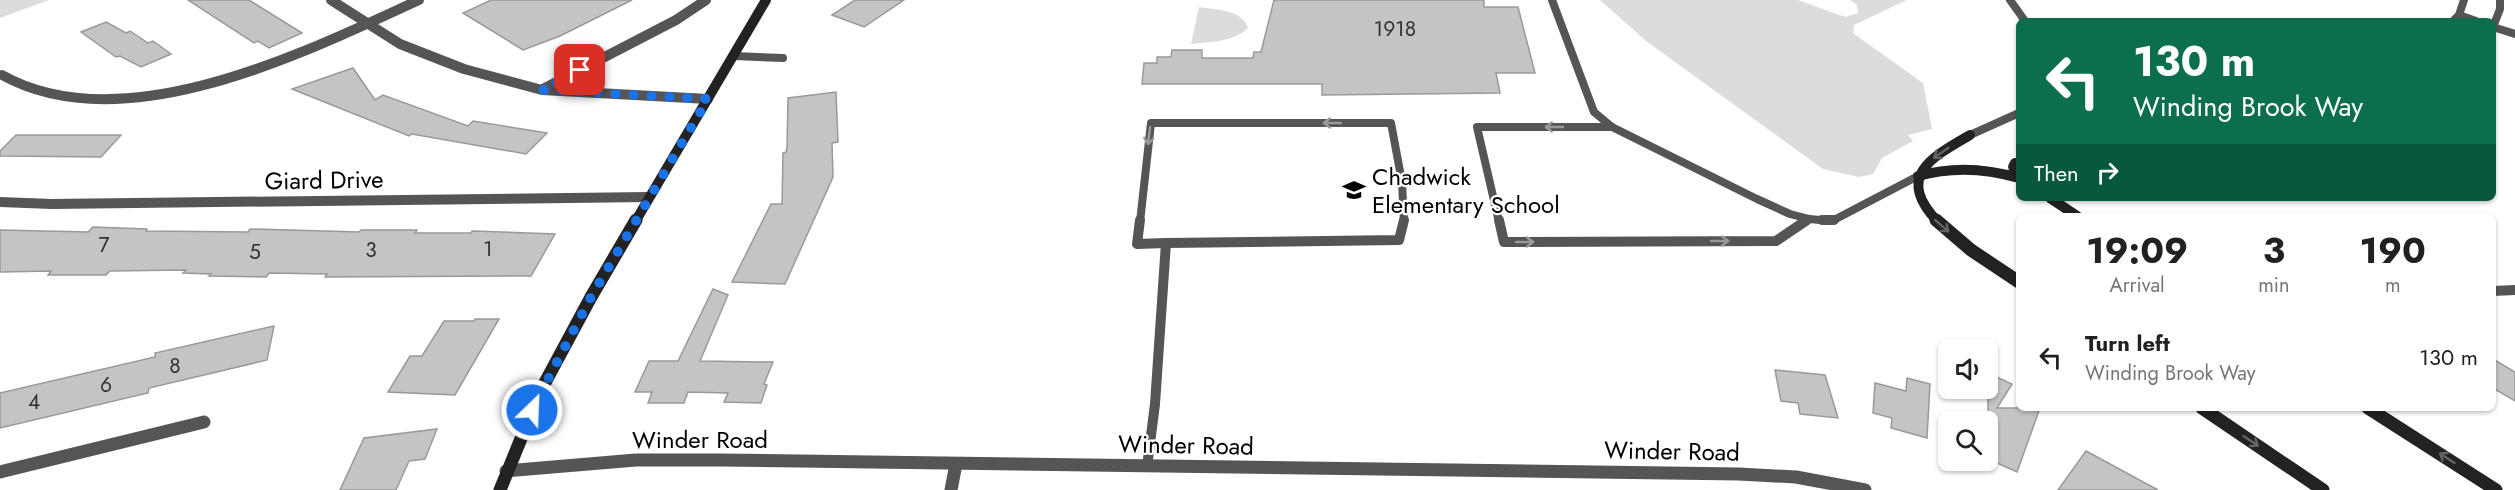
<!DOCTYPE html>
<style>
body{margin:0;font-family:Jost,sans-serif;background:#f6f6f6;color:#202124;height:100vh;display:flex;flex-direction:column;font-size:22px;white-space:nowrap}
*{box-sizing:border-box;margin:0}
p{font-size:20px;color:#757577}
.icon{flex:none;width:33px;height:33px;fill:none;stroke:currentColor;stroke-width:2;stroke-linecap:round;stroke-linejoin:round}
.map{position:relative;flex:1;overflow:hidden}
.panel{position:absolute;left:2016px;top:213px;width:480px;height:198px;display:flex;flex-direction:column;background:#fff;border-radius:9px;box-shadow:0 2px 4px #0004}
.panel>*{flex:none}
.top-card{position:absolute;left:2016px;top:18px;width:480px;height:183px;border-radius:9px;box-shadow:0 2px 4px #0004;background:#0b6e4f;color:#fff;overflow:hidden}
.fabs{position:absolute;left:1938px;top:339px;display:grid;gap:12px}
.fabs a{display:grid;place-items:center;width:60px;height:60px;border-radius:9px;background:#fff;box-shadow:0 2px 4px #0004;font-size:30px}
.pin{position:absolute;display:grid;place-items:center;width:51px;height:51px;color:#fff;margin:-26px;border-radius:12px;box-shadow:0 3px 9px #0006}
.me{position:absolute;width:66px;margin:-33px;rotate:24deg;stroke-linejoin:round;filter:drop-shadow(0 0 4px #0008)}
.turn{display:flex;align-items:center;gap:21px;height:126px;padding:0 18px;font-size:27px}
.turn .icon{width:78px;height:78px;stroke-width:2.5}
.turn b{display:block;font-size:42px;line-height:51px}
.then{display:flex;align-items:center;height:57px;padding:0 18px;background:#0003;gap:12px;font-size:22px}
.eta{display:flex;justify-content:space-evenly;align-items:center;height:102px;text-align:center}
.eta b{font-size:36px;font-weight:700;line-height:42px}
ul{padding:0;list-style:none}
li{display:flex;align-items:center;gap:18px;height:84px;padding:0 18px}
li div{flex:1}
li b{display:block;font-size:22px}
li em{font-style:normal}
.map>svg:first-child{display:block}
.green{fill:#dcdcdc}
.building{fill:#c4c4c4;stroke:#999;stroke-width:1.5}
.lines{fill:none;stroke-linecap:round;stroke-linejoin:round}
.lane-far1{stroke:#555;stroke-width:8}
.lane{stroke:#555;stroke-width:10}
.street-far1{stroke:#555;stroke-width:10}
.street{stroke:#555;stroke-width:13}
.secondary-far1{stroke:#222;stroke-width:10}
.secondary{stroke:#222;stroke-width:13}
.oneway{stroke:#999}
.oneway2{stroke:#646464}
.route{stroke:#1a73e8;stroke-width:10;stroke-dasharray:0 18}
.labels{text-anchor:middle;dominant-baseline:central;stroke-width:4.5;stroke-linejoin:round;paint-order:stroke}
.number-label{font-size:21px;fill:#313131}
.poi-label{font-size:24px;fill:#000;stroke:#fff;text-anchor:start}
.street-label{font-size:24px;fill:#000;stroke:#fff}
</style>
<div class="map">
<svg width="2515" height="490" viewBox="0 0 2515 490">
<rect width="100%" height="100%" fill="#fff"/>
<g class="green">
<path d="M0 0H49L0 18Z"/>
<path d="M1600 0H1798L1845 17 1858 13 1857 5 1850 0H1907L1854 25 1853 33 1923 83 1932 129 1908 135 1913 141 1882 158 1873 174 1859 177 1823 169 1646 41Z"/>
<path d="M1199 7C1216 10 1242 9 1248 28 1233 42 1210 42 1191 44Z"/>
</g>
<g class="building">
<path d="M188 0H249L302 33 269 48 258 41 254 43Z"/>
<path d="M491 0H632L560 36 523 50 463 13Z"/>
<path d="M855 0H904L864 27 832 15Z"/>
<path d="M1274 0H1484V7H1518L1535 73H1496L1500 93 1322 95V84H1142L1144 63H1157V57H1171L1172 50H1202V58H1253L1254 52H1261Z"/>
<path d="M106 22 126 33 130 31 148 43 153 41 171 54 141 67 120 56 116 57 81 32Z"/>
<path d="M353 68 375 100 383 95 468 126 473 121 547 133 526 154 412 134 409 136 292 89Z"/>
<path d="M836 92 838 142 832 143 833 177 785 284 732 282 771 204H782L783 153 786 152 787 148 788 98Z"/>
<path d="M16 135H121L101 157 0 156V151Z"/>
<path d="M93 227 147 229 146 231 248 232 250 229 359 232 361 230H417L415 233H471L472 231 555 234 531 276 325 277 327 274 269 273 266 277 209 276 211 274 183 273 186 270 110 271 106 275H48L51 271 0 272V230L88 232Z"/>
<path d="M713 289 728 295 700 361 773 362 764 384 767 385 761 403 724 402 728 393 688 392 684 403H648L652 392H635L649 361H678Z"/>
<path d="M475 319H499L455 395 388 392 410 356H422L444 321H474Z"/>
<path d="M274 326 267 360 149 388 148 393 0 428V393L155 357V353Z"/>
<path d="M2493 359 2515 372V401L2493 388Z"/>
<path d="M1775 370 1825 375 1838 418 1800 414 1798 403 1781 401Z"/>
<path d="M1988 373 2012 384 1997 408H2040L2017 472 1988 459Z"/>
<path d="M1907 378 1930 384 1927 438 1891 428 1892 418 1873 413 1875 383 1906 391Z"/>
<path d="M437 429 425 459 409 461 396 490H340L364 438Z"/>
<path d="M2086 451 2158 490H2058Z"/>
</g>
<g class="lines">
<g class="lane-far1">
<path d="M1552 0 1594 112 1612 127 1757 199 1790 214 1809 219 1832 221 1918 176"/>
<path d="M2010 0 2025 21"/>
<path d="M2459 15 2476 21"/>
<path d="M2453 21 2459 15 2464 0"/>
<path d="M2493 27 2500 9V0"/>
<path d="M2493 27 2515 34"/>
<path d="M734 56 783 58"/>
<path d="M1970 135 2019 113"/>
<path d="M1140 222 1151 123H1391L1402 182 1404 222"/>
<path d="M1499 222 1477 127H1612"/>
<path d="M1805 222 1809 219"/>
</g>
<g class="lane">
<path d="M1140 220 1137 244 1166 243"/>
<path d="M1499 220 1504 242 1776 241 1807 220"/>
<path d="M1822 220H1834"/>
<path d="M1166 243 1399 240 1404 220"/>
<path d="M2493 291 2515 290"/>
<path d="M1147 467 1155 404 1166 243"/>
</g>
<g class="street-far1">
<path d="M331 0 400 44 464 69 542 90 708 99"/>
<path d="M2 75C124 143 305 52 419 0"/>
<path d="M543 89 676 20 706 0"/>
<path d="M0 202 52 204 649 197"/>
</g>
<g class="street">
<path d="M506 471 636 460H721L1739 474 1796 477 1865 490"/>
<path d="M0 472 204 422"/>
<path d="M951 490 956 464"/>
</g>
<g class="secondary-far1">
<path d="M2015 163 2013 167 2019 176"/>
<path d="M1918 176C1953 166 1985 168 2019 178"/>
<path d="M2050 198 2077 216"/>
<path d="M635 222 766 0"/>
<path d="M1938 222C1895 177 1930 158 1970 135"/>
</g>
<g class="secondary">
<path d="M1936 220 1971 250 2019 282"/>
<path d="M2202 408 2323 490"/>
<path d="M2368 408 2496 490"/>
<path d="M500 490 541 390 591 297 636 220"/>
</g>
</g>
<defs><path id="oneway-shaft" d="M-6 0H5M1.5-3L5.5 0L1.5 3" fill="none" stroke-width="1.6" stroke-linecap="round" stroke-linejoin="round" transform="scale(1.5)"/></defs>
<g class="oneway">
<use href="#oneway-shaft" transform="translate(1332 123) rotate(-180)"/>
<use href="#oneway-shaft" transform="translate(1554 127) rotate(-180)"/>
<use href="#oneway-shaft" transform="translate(1149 136) rotate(97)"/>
<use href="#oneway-shaft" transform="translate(1720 241)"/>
<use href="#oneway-shaft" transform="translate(1525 242)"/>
</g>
<g class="oneway2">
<use href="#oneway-shaft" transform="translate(1941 153) rotate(145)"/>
<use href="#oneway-shaft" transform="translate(1942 226) rotate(41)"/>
<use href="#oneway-shaft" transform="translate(2251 441) rotate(34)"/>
<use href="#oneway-shaft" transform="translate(2447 458) rotate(-147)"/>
</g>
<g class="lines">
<path class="route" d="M532 410 591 297 708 99 542 90 580 70"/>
</g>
<defs>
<g id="school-bare" transform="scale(1.8)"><path d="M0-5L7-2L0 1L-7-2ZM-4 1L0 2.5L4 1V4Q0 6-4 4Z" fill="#000" stroke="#fff" stroke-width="2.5" paint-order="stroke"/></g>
</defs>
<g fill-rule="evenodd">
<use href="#school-bare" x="1354" y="190"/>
</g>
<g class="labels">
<g class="number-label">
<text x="1395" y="29">1918</text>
<text x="104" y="245">7</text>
<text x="488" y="249">1</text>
<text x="371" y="250">3</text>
<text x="255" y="252">5</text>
<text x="175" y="366">8</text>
<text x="106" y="385">6</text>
<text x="34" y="402">4</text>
</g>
<g class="poi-label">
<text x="1372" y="176">Chadwick<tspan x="1372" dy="28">Elementary School</tspan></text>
</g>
<g class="street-label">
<text transform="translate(324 180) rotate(-1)">Giard Drive</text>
<text x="700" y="439">Winder Road</text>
<text transform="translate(1186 445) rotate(1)">Winder Road</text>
<text transform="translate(1672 451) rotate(1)">Winder Road</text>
</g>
</g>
</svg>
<div class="fabs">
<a><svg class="icon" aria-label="sound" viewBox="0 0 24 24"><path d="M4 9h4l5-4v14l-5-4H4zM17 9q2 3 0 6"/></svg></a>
<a><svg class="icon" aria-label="search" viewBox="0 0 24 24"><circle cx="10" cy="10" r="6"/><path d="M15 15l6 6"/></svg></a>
</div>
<div class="pin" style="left:580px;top:70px;background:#d93025"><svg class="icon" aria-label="arrive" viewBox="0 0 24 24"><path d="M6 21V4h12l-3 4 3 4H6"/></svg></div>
<svg class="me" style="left:532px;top:410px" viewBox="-20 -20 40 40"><circle r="17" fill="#1a73e8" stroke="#fff" stroke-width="3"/><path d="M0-11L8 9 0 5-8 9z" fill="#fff"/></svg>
<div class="top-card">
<div class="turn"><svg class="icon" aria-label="left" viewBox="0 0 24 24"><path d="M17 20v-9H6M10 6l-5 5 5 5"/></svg><div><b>130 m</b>Winding Brook Way</div></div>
<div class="then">Then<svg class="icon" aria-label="right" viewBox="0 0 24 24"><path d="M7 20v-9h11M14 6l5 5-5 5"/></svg></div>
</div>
<section class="panel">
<div class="eta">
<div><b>19:09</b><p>Arrival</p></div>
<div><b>3</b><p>min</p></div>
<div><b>190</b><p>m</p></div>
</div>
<ul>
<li><svg class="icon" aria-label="left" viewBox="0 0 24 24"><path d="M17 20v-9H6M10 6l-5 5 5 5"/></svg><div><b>Turn left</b><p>Winding Brook Way</p></div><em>130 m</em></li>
</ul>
</section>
</div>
